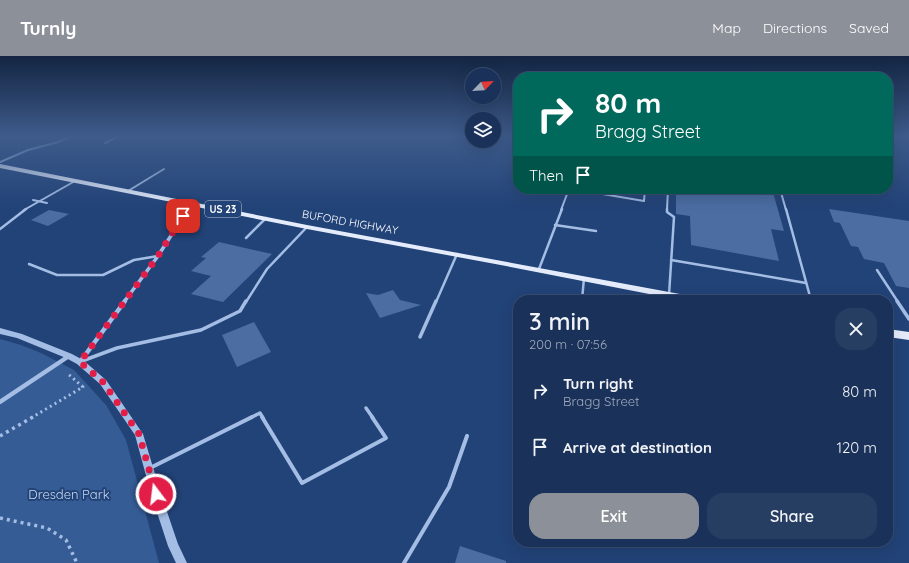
<!DOCTYPE html>
<meta charset="utf-8">
<style>
body{margin:0;font-family:Quicksand,sans-serif;background:#273e63;color:#f1f3f6;height:100vh;display:flex;flex-direction:column;font-size:15px;white-space:nowrap}
*{box-sizing:border-box;margin:0}
p{font-size:13px;color:#9faabb}
.icon{flex:none;width:22px;height:22px;fill:none;stroke:currentColor;stroke-width:2;stroke-linecap:round;stroke-linejoin:round}
.map{position:relative;flex:1;overflow:hidden}
.drawer{position:absolute;left:513px;top:239px;width:380px;height:252px;display:flex;flex-direction:column;background:#1a325a;border-radius:16px;box-shadow:0 4px 16px #0002,0 0 0 1px #384d70}
.drawer>*{flex:none}
.guide{position:absolute;left:513px;top:16px;width:380px;height:122px;border-radius:16px;box-shadow:0 4px 16px #0002,0 0 0 1px #384d70;background:#00695c;color:#fff;overflow:hidden}
.needle{width:26px;rotate:65deg}
.fabs{position:absolute;left:465px;top:12px;display:grid;gap:8px}
.fabs a{display:grid;place-items:center;width:36px;height:36px;border-radius:50%;background:#1a325a;box-shadow:0 4px 16px #0002,0 0 0 1px #384d70;font-size:20px}
.pin{position:absolute;display:grid;place-items:center;width:34px;height:34px;color:#fff;margin:-17px;border-radius:8px;box-shadow:0 2px 6px #0006}
.me{position:absolute;width:44px;margin:-22px;rotate:345deg;stroke-linejoin:round;filter:drop-shadow(0 0 3px #0008)}
.turn{display:flex;align-items:center;gap:14px;height:84px;padding:0 16px;font-size:18px}
.turn .icon{width:52px;height:52px;stroke-width:2.5}
.turn b{display:block;font-size:28px;line-height:34px}
.then{display:flex;align-items:center;height:38px;padding:0 16px;background:#0003;gap:8px;font-size:15px}
.round{display:grid;place-items:center;flex:none;width:42px;height:42px;border-radius:16px;background:#273e63}
.headline{display:flex;align-items:center;justify-content:space-between;height:68px;padding:0 16px}
h1{font-size:24px;font-weight:600;line-height:30px}
.primary-button{display:flex;gap:8px;margin-top:auto;padding:8px 16px}
.primary-button a{flex:1;height:46px;border-radius:16px;background:#8c9099;color:#fff;font-size:16px;font-weight:600;line-height:46px;text-align:center}
.primary-button a+a{background:#273e63;color:#f1f3f6}
ul{padding:0;list-style:none}
li{display:flex;align-items:center;gap:12px;height:56px;padding:0 16px}
li div{flex:1}
li b{display:block;font-size:15px}
li em{font-style:normal}
header{display:flex;align-items:center;gap:24px;box-sizing:border-box;height:56px;padding:0 20px;background:#8c9099;color:#fff}
header strong{font-size:19px}
nav{display:flex;gap:22px;margin-inline-start:auto;font-size:14px}
.map>svg:first-child{display:block}
.green{fill:#365c96}
.building{fill:#4b6da2}
.lines{fill:none;stroke-linecap:round;stroke-linejoin:round}
.path-far1{stroke:#a4bde4;stroke-width:3;stroke-dasharray:2 3.5;stroke-linecap:butt}
.path{stroke:#a4bde4;stroke-width:3.5;stroke-dasharray:3 4;stroke-linecap:butt}
.service-far3{stroke:#a4bde4;stroke-width:2}
.service-far2{stroke:#a4bde4;stroke-width:2.5}
.service-far1{stroke:#a4bde4;stroke-width:3.5}
.service{stroke:#a4bde4;stroke-width:4}
.minor-far2{stroke:#a4bde4;stroke-width:3}
.minor-far1{stroke:#a4bde4;stroke-width:3.5}
.minor{stroke:#a4bde4;stroke-width:4.5}
.tertiary{fill:#a4bde4;fill-rule:evenodd}
.primary{fill:#e4ecfc;fill-rule:evenodd}
.route{stroke:#e11d48;stroke-width:7;stroke-dasharray:0 12.6}
.labels{text-anchor:middle;dominant-baseline:central;stroke-width:4;stroke-linejoin:round;paint-order:stroke}
.shield{fill:#224378;stroke:#bdc7d6;stroke-width:1}
.shield-label{font-size:10px;font-weight:bold;fill:#fff}
.street-label{font-size:11px;fill:#fff;stroke:#224378}
.near-park-label{font-size:13px;fill:#c6d8f3;stroke:#224378}
</style>
<header>
<strong>Turnly</strong>
<nav><a>Map</a><a>Directions</a><a>Saved</a></nav>
</header>
<div class="map">
<svg width="909" height="507" viewBox="0 0 909 507">
<rect width="100%" height="100%" fill="#224378"/>
<path class="green" d="M0 283 21 289 41 297 74 314 106 349 126 384 159 507H0Z"/>
<g class="building">
<path d="M676 133H772L784 175 771 173 779 205 691 189 690 160 676 158Z"/>
<path d="M829 153 909 165V232L896 230 884 207 864 203 858 191 851 190 840 167 834 166Z"/>
<path d="M49 154 69 158 48 170 31 164Z"/>
<path d="M219 186 272 198 223 246 191 238 211 220 191 215 206 202 201 201Z"/>
<path d="M393 234 400 244 421 249 380 262 366 237 378 239Z"/>
<path d="M254 266 271 296 237 311 222 279Z"/>
<path d="M460 490 506 505V507H455Z"/>
</g>
<g class="lines">
<path class="path-far1" d="M31 362 83 331 67 317"/>
<g class="path">
<path d="M0 380 33 361"/>
<path d="M0 462 47 472 66 484 77 507"/>
</g>
<g class="service-far3">
<path d="M105 87 117 81"/>
<path d="M0 106 28 94 58 86 72 80"/>
<path d="M573 133 644 145 645 133"/>
<path d="M780 133 786 154"/>
<path d="M128 135 164 113"/>
<path d="M33 144 47 147"/>
<path d="M24 154 75 125"/>
<path d="M561 154 569 133"/>
<path d="M667 154 668 133"/>
</g>
<g class="service-far2">
<path d="M667 153V156L674 161 669 239"/>
<path d="M786 153 811 244"/>
<path d="M555 169 596 175"/>
<path d="M0 173 26 153"/>
<path d="M246 182 266 162"/>
<path d="M671 204 806 227"/>
<path d="M29 208 57 219H103L134 204 158 200"/>
<path d="M539 213 562 153"/>
<path d="M877 214 898 246"/>
<path d="M582 244 584 222"/>
<path d="M246 246 267 213 307 171"/>
<path d="M436 246 457 198"/>
</g>
<g class="service-far1">
<path d="M897 245 909 263"/>
<path d="M420 281 436 245"/>
<path d="M514 302 518 289"/>
<path d="M82 305 117 292 201 274 240 255 246 245"/>
<path d="M366 352 373 362"/>
<path d="M250 362 260 357 263 362"/>
</g>
<g class="service">
<path d="M262 361 302 427 386 382 372 361"/>
<path d="M150 412 252 361"/>
<path d="M404 507 449 431 467 380"/>
</g>
<path class="minor-far2" d="M188 154 192 147"/>
<path class="minor-far1" d="M124 246 158 200 188 153"/>
<g class="minor">
<path d="M80 306 125 245"/>
<path d="M0 346 69 300"/>
</g>
<path class="tertiary" d="M0 272 22 278 72 298 83 304 106 324 143 378 161 438 178 488 187 507H176L168 490 151 438 135 379 100 328 77 308 66 302 17 282 0 278Z"/>
<g class="primary">
<path d="M0 108 307 169 696 241 701 244H680L506 210 307 173 0 112Z"/>
<path d="M888 273 909 276V284L888 281Z"/>
</g>
</g>
<linearGradient id="sky" x2="0" y2="1"><stop stop-color="#132542"/><stop offset="0.53" stop-color="#3e5b8b"/><stop offset="1" stop-color="#3e5b8b" stop-opacity="0"/></linearGradient>
<rect width="909" height="151" fill="url(#sky)"/>
<g class="lines">
<path class="route" d="M156 438 139 378 103 326 80 306 158 200 183 160"/>
</g>
<g class="labels">
<rect class="shield" x="205" y="145" width="36" height="16" rx="3"/>
<g class="shield-label">
<text x="223" y="153">US 23</text>
</g>
<g class="street-label">
<text transform="translate(350 166) rotate(10)">BUFORD HIGHWAY</text>
</g>
<g class="near-park-label">
<text x="69" y="438">Dresden Park</text>
</g>
</g>
</svg>
<div class="fabs">
<a><svg class="needle" viewBox="-14 -14 28 28"><path d="M0-13l5 13h-10z" fill="#e53935"/><path d="M0 13l5-13h-10z" fill="#9faabb"/></svg></a>
<a><svg class="icon" aria-label="layers" viewBox="0 0 24 24"><path d="M12 4l9 5-9 5-9-5zM3 14l9 5 9-5"/></svg></a>
</div>
<div class="pin" style="left:183px;top:160px;background:#d93025"><svg class="icon" aria-label="arrive" viewBox="0 0 24 24"><path d="M6 21V4h12l-3 4 3 4H6"/></svg></div>
<svg class="me" style="left:156px;top:438px" viewBox="-20 -20 40 40"><circle r="17" fill="#e11d48" stroke="#fff" stroke-width="3"/><path d="M0-11L8 9 0 5-8 9z" fill="#fff"/></svg>
<div class="guide">
<div class="turn"><svg class="icon" aria-label="right" viewBox="0 0 24 24"><path d="M7 20v-9h11M14 6l5 5-5 5"/></svg><div><b>80 m</b>Bragg Street</div></div>
<div class="then">Then<svg class="icon" aria-label="arrive" viewBox="0 0 24 24"><path d="M6 21V4h12l-3 4 3 4H6"/></svg></div>
</div>
<section class="drawer">
<div class="headline"><div><h1>3 min</h1><p>200 m · 07:56</p></div><a class="round"><svg class="icon" aria-label="close" viewBox="0 0 24 24"><path d="M6 6l12 12M18 6L6 18"/></svg></a></div>
<ul>
<li><svg class="icon" aria-label="right" viewBox="0 0 24 24"><path d="M7 20v-9h11M14 6l5 5-5 5"/></svg><div><b>Turn right</b><p>Bragg Street</p></div><em>80 m</em></li>
<li><svg class="icon" aria-label="arrive" viewBox="0 0 24 24"><path d="M6 21V4h12l-3 4 3 4H6"/></svg><div><b>Arrive at destination</b></div><em>120 m</em></li>
</ul>
<div class="primary-button"><a>Exit</a><a>Share</a></div>
</section>
</div>
